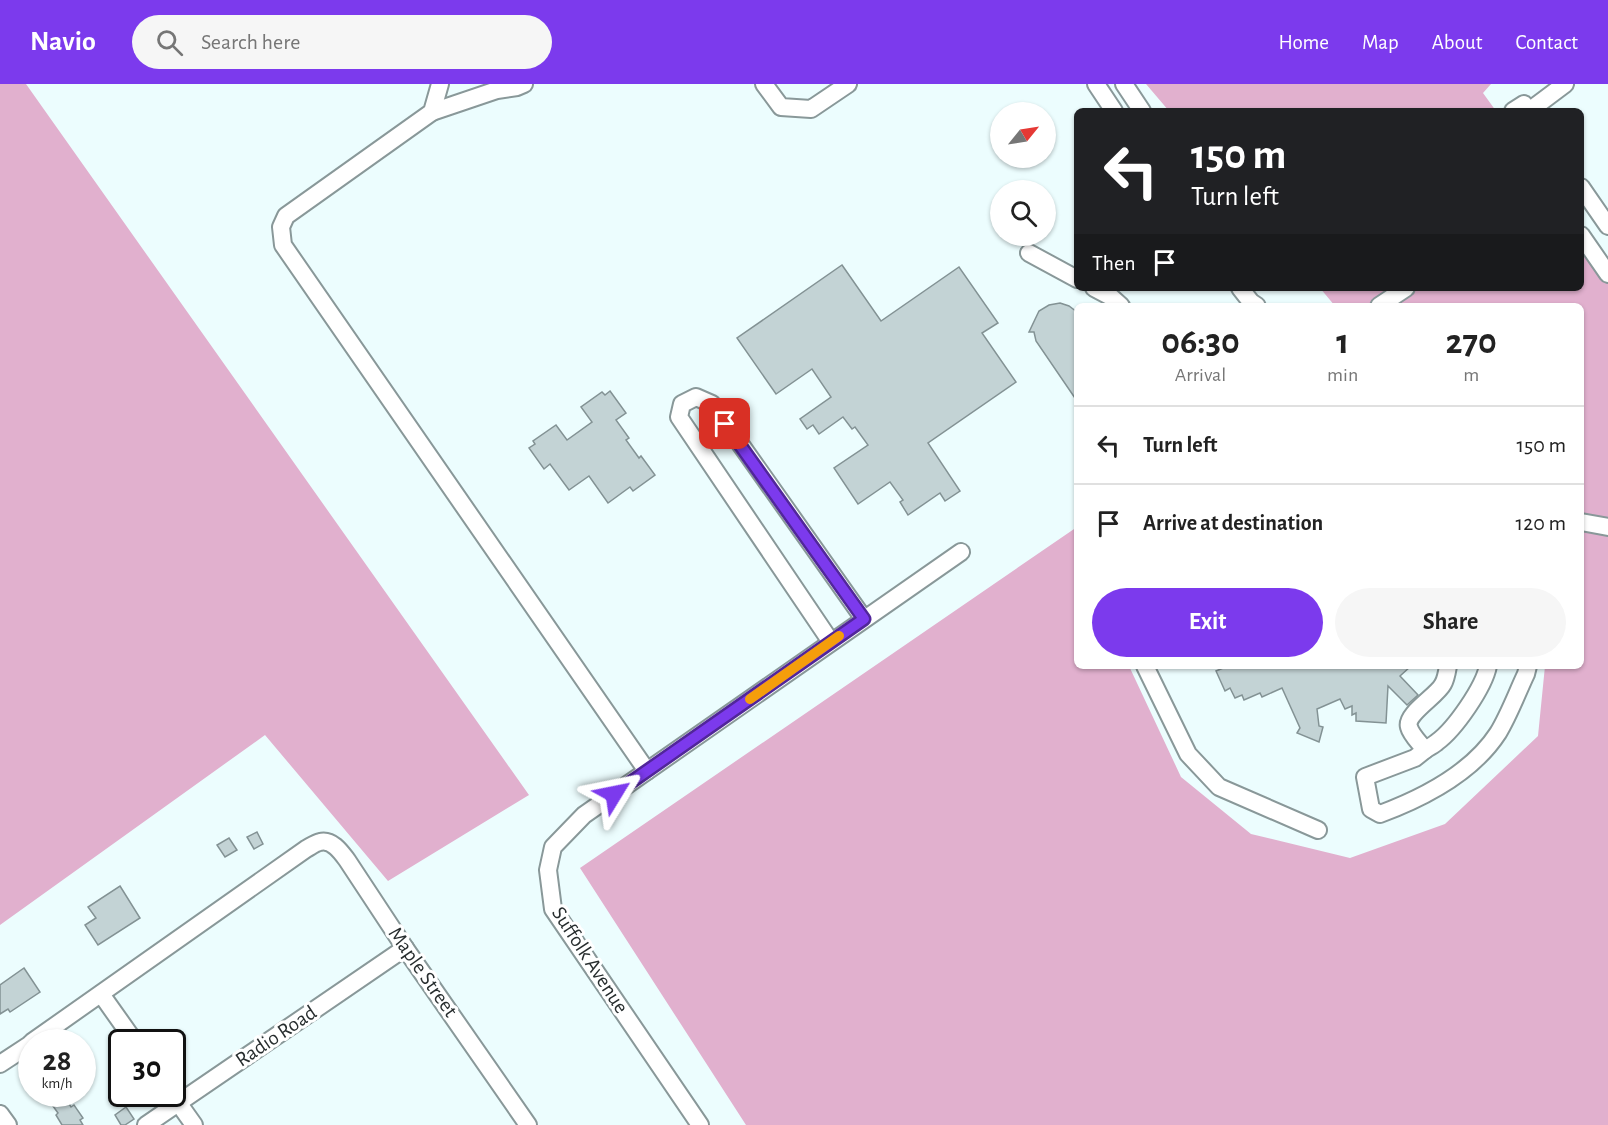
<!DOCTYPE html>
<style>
body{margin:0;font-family:"Alegreya Sans",sans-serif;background:#f6f6f6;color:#222;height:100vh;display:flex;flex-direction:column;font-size:22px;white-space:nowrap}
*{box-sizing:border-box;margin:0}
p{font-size:20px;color:#767676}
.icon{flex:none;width:33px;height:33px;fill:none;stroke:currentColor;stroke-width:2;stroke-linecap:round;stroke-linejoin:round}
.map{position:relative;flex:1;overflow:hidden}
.details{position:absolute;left:1074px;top:219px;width:510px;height:366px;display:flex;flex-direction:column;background:#fff;border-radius:9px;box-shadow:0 2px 4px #0004}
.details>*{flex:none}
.guide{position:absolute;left:1074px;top:24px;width:510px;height:183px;border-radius:9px;box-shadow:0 2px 4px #0004;background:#202124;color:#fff;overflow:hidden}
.needle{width:39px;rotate:60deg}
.fabs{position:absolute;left:990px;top:18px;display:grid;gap:12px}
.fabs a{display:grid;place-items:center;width:66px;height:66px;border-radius:50%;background:#fff;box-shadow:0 2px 4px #0004;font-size:30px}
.speed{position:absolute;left:18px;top:945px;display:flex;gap:12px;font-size:30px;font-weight:700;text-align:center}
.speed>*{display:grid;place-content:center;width:78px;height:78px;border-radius:50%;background:#fff;box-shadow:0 2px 4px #0004;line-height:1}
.speed small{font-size:15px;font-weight:400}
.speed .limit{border:3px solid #111;border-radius:9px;background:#fff;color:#111}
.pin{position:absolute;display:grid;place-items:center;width:51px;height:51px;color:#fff;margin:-26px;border-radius:12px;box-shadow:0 3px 9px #0006}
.me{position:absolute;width:66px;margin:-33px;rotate:55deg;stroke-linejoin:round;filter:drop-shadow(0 0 4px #0008)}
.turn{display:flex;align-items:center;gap:21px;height:126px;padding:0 18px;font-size:27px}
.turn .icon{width:78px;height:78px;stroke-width:2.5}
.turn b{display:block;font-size:42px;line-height:51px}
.then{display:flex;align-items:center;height:57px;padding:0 18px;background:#0003;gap:12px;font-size:22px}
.eta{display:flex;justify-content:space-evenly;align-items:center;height:102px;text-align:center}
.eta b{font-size:36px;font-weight:700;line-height:42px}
.primary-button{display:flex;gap:12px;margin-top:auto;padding:12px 18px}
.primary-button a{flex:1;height:69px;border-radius:36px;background:#7c3aed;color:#fff;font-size:24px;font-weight:700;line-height:69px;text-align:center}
.primary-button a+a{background:#f6f6f6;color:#222}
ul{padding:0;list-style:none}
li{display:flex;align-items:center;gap:18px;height:78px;padding:0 18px;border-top:2px solid #e0e0e0}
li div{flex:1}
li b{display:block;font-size:22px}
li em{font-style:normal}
header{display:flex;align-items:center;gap:36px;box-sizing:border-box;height:84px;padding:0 30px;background:#7c3aed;color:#fff}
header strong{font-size:28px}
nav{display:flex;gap:33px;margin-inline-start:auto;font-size:21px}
.search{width:420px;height:54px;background:#f6f6f6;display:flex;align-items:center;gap:15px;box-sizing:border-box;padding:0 21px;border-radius:33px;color:#767676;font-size:22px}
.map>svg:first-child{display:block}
.forest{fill:#e1b0ce}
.building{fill:#c3d3d5;stroke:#839294;stroke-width:1.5}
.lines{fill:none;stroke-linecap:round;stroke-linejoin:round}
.minor-casing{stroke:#899899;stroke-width:20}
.minor{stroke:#fff;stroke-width:16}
.route-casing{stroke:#51269a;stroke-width:15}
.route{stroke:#7c3aed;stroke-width:10}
.slow{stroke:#f59e0b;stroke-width:10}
.labels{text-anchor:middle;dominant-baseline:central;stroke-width:6;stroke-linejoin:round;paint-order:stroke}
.street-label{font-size:21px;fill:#272d2e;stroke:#fff}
</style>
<header>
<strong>Navio</strong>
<div class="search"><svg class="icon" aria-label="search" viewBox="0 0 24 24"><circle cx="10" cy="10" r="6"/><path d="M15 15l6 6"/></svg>Search here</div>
<nav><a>Home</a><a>Map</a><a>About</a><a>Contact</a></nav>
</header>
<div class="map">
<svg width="1608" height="1041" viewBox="0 0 1608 1041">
<rect width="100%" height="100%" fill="#ecfdfe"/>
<g class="forest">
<path d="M0 0H26L529 711 388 797 265 651 0 841Z"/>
<path d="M1146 0H1491L1483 9 1496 27H1169Z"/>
<path d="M1581 151 1608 190V1041H746L580 784 1077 443V582H1129L1181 693 1251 750 1350 774 1445 740 1538 652 1545 582H1581V222H1335L1320 204H1581Z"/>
</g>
<g class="building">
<path d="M842 181 881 237 959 183 998 239 982 249 1016 298 928 359 960 407 945 417 940 409 908 431 900 418 903 416 890 398 858 420 834 384 868 361 855 343 852 345 843 333 819 350 813 341 807 345 800 335 831 313 812 285 776 310 737 254Z"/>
<path d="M1060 219 1069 222 1077 228V317L1036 257 1034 248H1029L1039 227 1049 221Z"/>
<path d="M610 307 626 329 616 336 629 354 626 356 639 374 641 372 655 391 633 407 630 403 608 419 589 392 569 406 550 380 544 385 529 364 535 360 533 357 556 341 567 356 592 338 581 323 602 308 605 311Z"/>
<path d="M1228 582H1411L1400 592 1418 611 1407 621 1388 602 1386 639 1356 637V629L1352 631V622L1345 625 1340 615 1317 625 1319 642 1323 643 1319 658 1297 649 1300 644 1282 604 1262 613 1260 609 1244 616 1242 611 1235 614 1230 604 1225 607 1216 587Z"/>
<path d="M257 748 263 760 254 765 247 753Z"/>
<path d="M229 754 237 766 225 773 217 761Z"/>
<path d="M120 802 140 834 98 861 85 841 96 834 88 823Z"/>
<path d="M24 884 40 908 10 928 8 925 0 930V901Z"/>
<path d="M63 1010 71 1023 74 1021 83 1034 80 1036 83 1041H62L56 1031 58 1029 50 1018Z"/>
<path d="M126 1023 134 1035 125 1041H121L115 1031Z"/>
</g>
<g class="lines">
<g class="minor-casing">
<g id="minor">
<path d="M440 0 432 28 286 132 281 143 283 161 647 687"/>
<path d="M764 0 781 23 811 25 848 0"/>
<path d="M1096 0 1114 27"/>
<path d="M1124 0 1142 27"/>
<path d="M1513 27 1524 20 1528 27"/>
<path d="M1529 27 1565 0"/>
<path d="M432 28 497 6 517 3 524 0"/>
<path d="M1581 103 1608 142"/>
<path d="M1581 151 1608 190"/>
<path d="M1029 169 1077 195"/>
<path d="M1094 204 1111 213 1121 222"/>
<path d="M1240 204 1251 218 1257 222"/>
<path d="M1379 222 1406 204"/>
<path d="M1581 438 1608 443"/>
<path d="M831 558 679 333 682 320 696 313 712 320 864 535"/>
<path d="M1145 582 1188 670 1219 703 1318 746"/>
<path d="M1448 582C1447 588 1446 595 1443 600 1437 612 1405 630 1409 643 1411 651 1420 659 1425 666L1415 674 1365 693 1371 725 1380 730C1423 714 1472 689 1498 649 1509 631 1517 609 1526 590L1528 582"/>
<path d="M1425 666C1429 663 1434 661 1437 658 1455 645 1484 603 1488 582"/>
<path d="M101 910 135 958"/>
<path d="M32 958 306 765C310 763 315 759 320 758 332 755 341 768 347 776L405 864 528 1041"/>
<path d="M0 980 32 959"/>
<path d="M172 1010 194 1041"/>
<path d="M0 1030 8 1041"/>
<path d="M146 1041 405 864"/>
<path d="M700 1041 553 825 548 786 553 763 584 731 961 468"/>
</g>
</g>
<use href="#minor" class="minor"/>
</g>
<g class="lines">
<g class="route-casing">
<path id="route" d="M614 710 864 535 725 340"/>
</g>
<use href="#route" class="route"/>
<path class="slow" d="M750 615 839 552"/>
</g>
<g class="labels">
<g class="street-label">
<text transform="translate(590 876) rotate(57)">Suffolk Avenue</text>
<text transform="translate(423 888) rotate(55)">Maple Street</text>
<text transform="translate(276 952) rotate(-34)">Radio Road</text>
</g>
</g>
</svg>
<div class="fabs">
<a><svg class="needle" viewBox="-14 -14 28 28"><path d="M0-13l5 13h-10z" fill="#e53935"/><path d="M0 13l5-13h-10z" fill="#767676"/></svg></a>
<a><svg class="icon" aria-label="search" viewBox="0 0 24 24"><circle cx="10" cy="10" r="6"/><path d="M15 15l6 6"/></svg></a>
</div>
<div class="speed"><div>28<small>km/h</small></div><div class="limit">30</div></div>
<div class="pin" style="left:725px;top:340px;background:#d93025"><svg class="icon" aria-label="arrive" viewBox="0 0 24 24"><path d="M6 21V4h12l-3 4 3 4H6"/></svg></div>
<svg class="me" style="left:614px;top:710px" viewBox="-20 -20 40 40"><path d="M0-17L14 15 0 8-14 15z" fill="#7c3aed" stroke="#fff" stroke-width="4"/></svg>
<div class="guide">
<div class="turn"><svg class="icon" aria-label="left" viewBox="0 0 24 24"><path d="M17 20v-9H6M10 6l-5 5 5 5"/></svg><div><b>150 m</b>Turn left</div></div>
<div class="then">Then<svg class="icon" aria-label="arrive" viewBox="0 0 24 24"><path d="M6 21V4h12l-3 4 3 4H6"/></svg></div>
</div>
<section class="details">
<div class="eta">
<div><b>06:30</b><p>Arrival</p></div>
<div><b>1</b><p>min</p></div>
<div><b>270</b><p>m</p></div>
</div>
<ul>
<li><svg class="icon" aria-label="left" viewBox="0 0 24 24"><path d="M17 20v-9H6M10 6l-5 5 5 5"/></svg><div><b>Turn left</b></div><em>150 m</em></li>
<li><svg class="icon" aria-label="arrive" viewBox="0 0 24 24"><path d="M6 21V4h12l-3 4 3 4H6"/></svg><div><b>Arrive at destination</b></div><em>120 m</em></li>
</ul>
<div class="primary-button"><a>Exit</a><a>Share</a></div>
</section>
</div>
